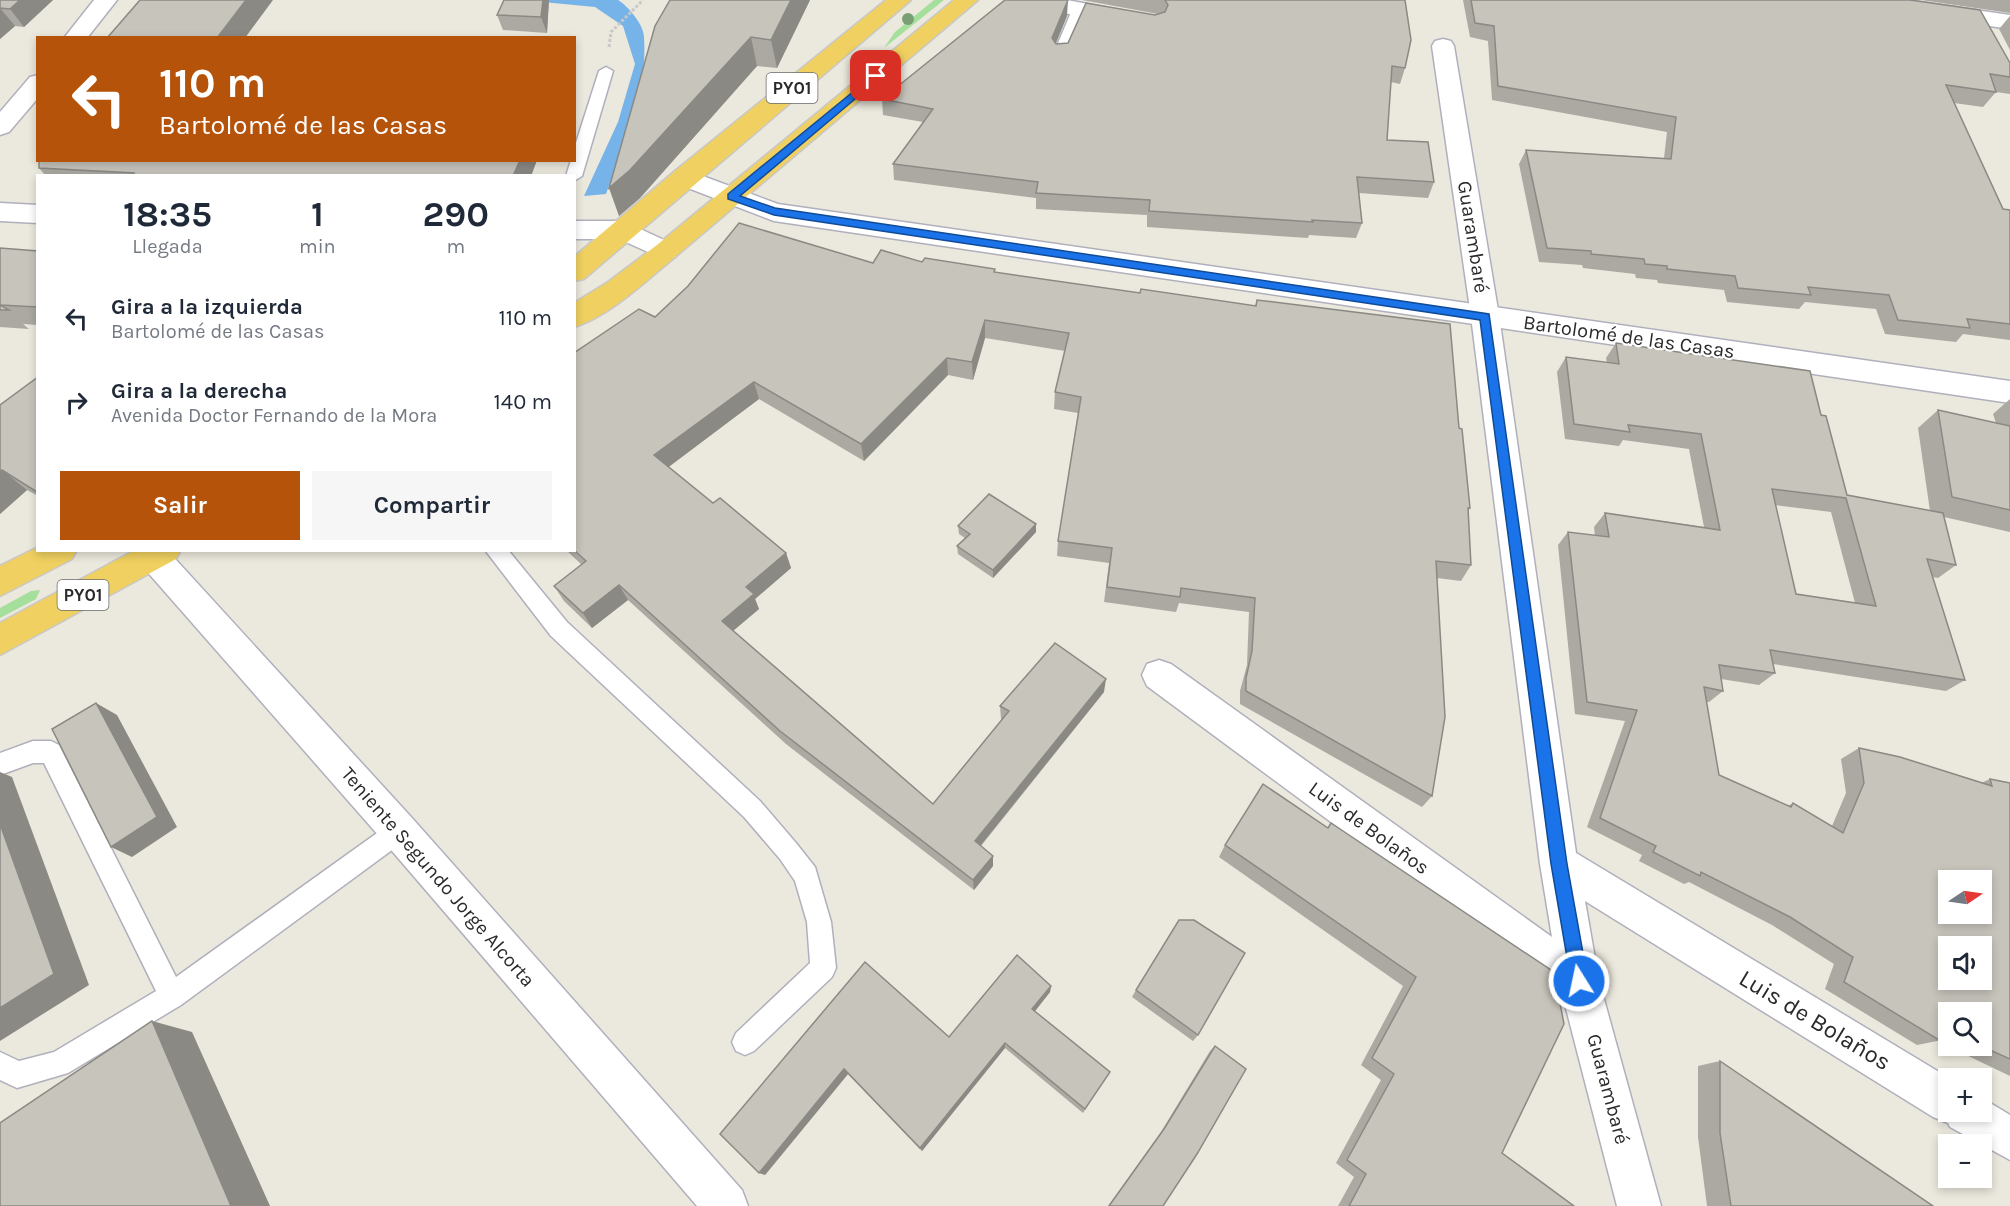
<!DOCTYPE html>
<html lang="es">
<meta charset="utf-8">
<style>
body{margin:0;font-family:Karla,sans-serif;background:#f6f6f7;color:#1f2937;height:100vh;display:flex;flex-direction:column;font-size:22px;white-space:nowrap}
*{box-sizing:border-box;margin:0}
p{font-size:20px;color:#747a83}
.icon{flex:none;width:33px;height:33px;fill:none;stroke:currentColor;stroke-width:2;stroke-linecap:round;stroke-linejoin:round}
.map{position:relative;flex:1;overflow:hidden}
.side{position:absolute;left:36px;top:174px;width:540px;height:378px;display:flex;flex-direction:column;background:#fff;border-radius:0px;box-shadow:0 3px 9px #0003}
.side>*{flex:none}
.hud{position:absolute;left:36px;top:36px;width:540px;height:126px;border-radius:0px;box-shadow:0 3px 9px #0003;background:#b45309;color:#fff;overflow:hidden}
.needle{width:39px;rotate:77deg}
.buttons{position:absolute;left:1938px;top:870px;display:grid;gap:12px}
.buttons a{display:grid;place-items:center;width:54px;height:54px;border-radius:0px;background:#fff;box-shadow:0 3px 9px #0003;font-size:30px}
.pin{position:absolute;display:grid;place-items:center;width:51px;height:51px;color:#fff;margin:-26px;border-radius:12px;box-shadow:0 3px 9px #0006}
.me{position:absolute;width:66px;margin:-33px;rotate:350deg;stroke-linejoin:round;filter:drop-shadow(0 0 4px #0008)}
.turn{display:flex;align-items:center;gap:21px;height:126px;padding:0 24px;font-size:27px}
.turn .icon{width:78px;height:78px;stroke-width:2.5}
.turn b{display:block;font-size:42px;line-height:51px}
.eta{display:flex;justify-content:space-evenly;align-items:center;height:102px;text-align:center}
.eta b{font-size:36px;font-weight:700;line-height:42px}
.button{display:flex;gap:12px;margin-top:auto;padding:12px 24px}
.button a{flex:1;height:69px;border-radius:0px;background:#b45309;color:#fff;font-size:24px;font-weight:700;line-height:69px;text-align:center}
.button a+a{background:#f6f6f7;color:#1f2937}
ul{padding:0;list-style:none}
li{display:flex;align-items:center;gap:18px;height:84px;padding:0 24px}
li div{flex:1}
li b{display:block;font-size:22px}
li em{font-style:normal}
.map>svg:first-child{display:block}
.green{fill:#a5df9c}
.water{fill:#75b3e8}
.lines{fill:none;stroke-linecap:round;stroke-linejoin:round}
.service-casing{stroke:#b0b0bd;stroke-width:3}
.minor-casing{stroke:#b0b0bd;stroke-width:3}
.tertiary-casing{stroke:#b0b0bd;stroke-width:3}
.trunk-casing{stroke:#c8c8c8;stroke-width:3}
.path{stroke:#c8c8c8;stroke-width:3;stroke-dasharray:3 2;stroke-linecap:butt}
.service{fill:#fff;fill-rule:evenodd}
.minor{fill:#fff;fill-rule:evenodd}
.tertiary{fill:#fff;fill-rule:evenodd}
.trunk{fill:#efd060;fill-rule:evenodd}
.tree{fill:#7a9f74}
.wall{fill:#aba9a2;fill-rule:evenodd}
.shaded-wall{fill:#8b8984}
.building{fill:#c7c4bc;stroke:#8b8984;stroke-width:1.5;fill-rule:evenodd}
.route{fill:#1a73e8;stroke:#114b97;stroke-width:1.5}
.labels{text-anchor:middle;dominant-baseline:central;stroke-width:4.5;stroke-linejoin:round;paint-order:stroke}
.shield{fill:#fff;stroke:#6a6a6a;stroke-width:1.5}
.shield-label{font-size:18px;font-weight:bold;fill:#2a2a2a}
.street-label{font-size:20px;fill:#2a2a2a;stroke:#fff}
.near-street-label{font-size:24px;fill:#2a2a2a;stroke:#fff}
</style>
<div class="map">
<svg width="2010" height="1206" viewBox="0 0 2010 1206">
<rect width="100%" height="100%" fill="#ebe8dd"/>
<g class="green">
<path d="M934 0H944L884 48 895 32Z"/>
<path d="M40 590 36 599 0 618V608L31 591Z"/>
</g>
<path class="water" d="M522 0H618C628 6 644 25 644 37 648 92 624 144 606 194L584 196 618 122 635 64 623 26 595 7Z"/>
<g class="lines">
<g class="service-casing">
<g id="service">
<path d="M1079 6 1086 10 1067 55 1065 58H1055L1053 55 1072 10Z"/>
<path d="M606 67 613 71 582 176 574 181V176H566L571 160H574V149L599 71Z"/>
<path d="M485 550H508L567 622 760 801 796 843 815 867 831 922 836 968 832 977 754 1051 745 1055 736 1051 732 1042 736 1033 810 963 807 922 795 881 780 859 744 817 551 636Z"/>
<path d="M33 741H51L59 745 176 977 391 823 399 820 407 823 411 831 407 839 181 1005 68 1073 17 1088 0 1080V1052L19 1061 54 1052 156 991 44 763H33L0 775V753Z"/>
</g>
</g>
<g class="minor-casing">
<g id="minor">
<path d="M94 0H117L87 38H64Z"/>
<path d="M1021 0H1067L1135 13 1138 18 1135 23 1127 25 1032 7 1024 5Z"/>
<path d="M1850 0H1906L2010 15V29L1861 7 1853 5Z"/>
<path d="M1443 39 1451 41 1454 46 1499 316 1576 853 1949 1078 1948 1112H1982V1098L2010 1115V1160L1950 1127 1948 1123 1933 1117 1585 901 1599 981 1661 1206H1617L1562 993 1147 686 1142 675 1147 664 1159 660 1171 664 1552 937 1540 864 1471 316 1432 46 1435 41Z"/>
<path d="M38 75V98L9 132 0 135V112L30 77Z"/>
<path d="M0 203 38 205V223L0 221Z"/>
<path d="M574 221H623L675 245 679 251 675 257 666 260 619 239H574Z"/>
<path d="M131 550H167L412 818 742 1190 748 1206H697L386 844 136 559Z"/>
</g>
</g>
<g class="tertiary-casing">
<path id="tertiary" d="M684 169 778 204 2010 381V403L774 221 675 183 671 177 675 171Z"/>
</g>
<g class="trunk-casing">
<g id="trunk">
<path d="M886 0H911L584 279 574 281V257L675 171Z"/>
<path d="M954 0H978L675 257C647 280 610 316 574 327V303L608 282 657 245Z"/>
<path d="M38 547V550H77L72 559 0 596V566Z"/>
<path d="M135 550H181L176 559 0 655V623Z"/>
</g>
</g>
<path class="path" d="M609 47 611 32 643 0"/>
<use href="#service" class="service"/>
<use href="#minor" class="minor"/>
<use href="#tertiary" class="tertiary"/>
<use href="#trunk" class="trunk"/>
</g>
<circle class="tree" cx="908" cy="19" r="6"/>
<g class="wall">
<path d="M0 0H53L24 27 15 26 0 39Z"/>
<path d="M504 0H549L547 33 503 30 497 15Z"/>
<path d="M670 0H810L777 68 757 66 640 198 619 216Z"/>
<path d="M1082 0H1405V68L1400 84 1391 82 1387 140 1434 182 1428 198 1359 193 1362 223 1356 238 1309 235 1308 238 1147 227V215L1036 209V198L894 180 893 164 923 122 883 115 882 99 1067 16 1056 44 1068 43 1158 14Z"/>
<path d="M1463 0H1910L2010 77V94L1996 92 1983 107 1954 103 2003 209 2010 210V340L1963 334 1956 342 1885 334 1876 309 1805 302 1799 309 1727 302 1724 290 1658 283 1657 280 1636 278 1635 274 1583 268 1582 265 1539 262 1519 164 1526 150 1664 158 1667 132 1492 100 1488 41 1470 37Z"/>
<path d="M1921 0H2010V13Z"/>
<path d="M2010 16V50L1999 29Z"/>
<path d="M537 160 531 176H46L39 168Z"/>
<path d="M0 248 38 251V325L23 324 29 329 0 327Z"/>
<path d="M922 262 1140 293 1255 306 1257 300 1459 428 1470 508 1468 512 1471 565 1461 581 1437 578 1432 796 1422 807 1240 704V691L1247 665 1249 612 1179 603 1176 612 1104 602 1109 563 1057 556 1058 541 1078 413 1054 409 1055 392 1065 351 985 338 973 380 948 375 864 461 759 399 668 467 713 503 786 553 791 568 755 599 759 609 733 631 933 804 1002 720 1001 719 1000 706 1104 692 981 846 993 856V866L974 890 786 744 628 600 592 628 564 601 554 586 582 565 566 550H574L655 317 873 263Z"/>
<path d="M1616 343 1821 415 1847 495 1930 511 1918 428 1938 410 1996 423 1993 414 2010 399V532L1944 517 1956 565 1938 578 1932 577 1965 680 1946 691 1773 664 1775 673 1759 685 1721 679 1723 691 1709 702H1706L1719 775 1788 806 1793 803 1832 826 1846 793 1841 759 1859 748 1981 783 1990 779 2010 783V1076L1937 1041 1917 1045 1825 989 1834 964 1772 925 1689 882 1684 884 1639 861 1642 855 1587 827 1625 721 1575 714 1558 545 1568 532 1595 536 1594 527 1605 513 1704 527 1689 449 1623 440 1619 446 1565 439 1557 372 1566 357 1607 363 1606 358ZM1775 505 1831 512 1855 603 1796 594ZM1948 1012 1982 1046H1948Z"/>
<path d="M38 377V496L27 490 0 514V405Z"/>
<path d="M958 526 1036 532 993 578 958 554 957 546 965 538 959 534Z"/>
<path d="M1328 828 1554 972 1502 1153 1574 1206H1338L1354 1177 1336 1163 1381 1080 1361 1065 1403 986 1219 857 1225 845Z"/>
<path d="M865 962 949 1037 1051 986 1050 992 1035 1011 1107 1076 1083 1113 1005 1048 922 1151 848 1074 765 1175Z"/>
<path d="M1136 990 1198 1035 1193 1041 1132 997Z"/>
<path d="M1215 1046 1163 1206H1108L1161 1132 1210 1051Z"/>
<path d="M1720 1061 1933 1206H1707L1698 1137V1066Z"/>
</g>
<g class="shaded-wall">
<path d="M20 0H53L24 27 10 9Z"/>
<path d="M246 0H273L245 38H217Z"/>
<path d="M543 0H549L547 33 541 17Z"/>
<path d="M791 0H810L777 68 771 40Z"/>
<path d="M1068 0 1067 16 1051 54 1052 38Z"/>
<path d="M0 8 15 26 0 39Z"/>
<path d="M751 37 757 66 640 198 619 216 609 188Z"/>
<path d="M520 160H537L531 176H513Z"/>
<path d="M985 320V338L973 380 972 362Z"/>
<path d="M947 358 948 375 864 461 861 444Z"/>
<path d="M754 382 759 399 662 472 654 455Z"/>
<path d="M2 470 27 490 0 514V472Z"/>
<path d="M1036 524V532L993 578V570Z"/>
<path d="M786 553 791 568 755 599 759 609 728 635 722 621 746 587Z"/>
<path d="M619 585 628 600 592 628 583 613Z"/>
<path d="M1106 679 1104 692 976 851 975 841Z"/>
<path d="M96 703 117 715 177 827 132 857 111 847Z"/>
<path d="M0 772 12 777 89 985 0 1041Z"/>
<path d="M993 856V866L974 890 973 880Z"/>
<path d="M1051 986 1050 992 1032 1015V1009Z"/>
<path d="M152 1021 192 1032 270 1206H231Z"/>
<path d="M1005 1043V1048L922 1151 920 1148Z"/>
<path d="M844 1069 848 1074 765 1175 759 1173Z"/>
</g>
<g class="building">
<path d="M0 0H20L10 9 0 8Z"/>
<path d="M140 0H246L217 38H107Z"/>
<path d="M504 0H543L541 17 497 15Z"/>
<path d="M670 0H791L771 40 751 37 630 170 609 188 655 26Z"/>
<path d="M1005 0H1068L1052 38 1056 44 1068 43 1086 3 1155 15 1165 12 1168 5 1165 0H1405L1411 40 1405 68 1392 66 1387 140 1428 142 1434 182 1357 177 1362 223 1312 220 1313 222 1149 211 1150 200 1036 193 1038 182 893 164 933 109 882 99Z"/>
<path d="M1471 0H1910L1980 10 2010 63V77L1990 74 1996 92 1946 85 2003 209 2010 210V324L1967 319 1970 328 1898 320 1889 295 1808 287 1811 295 1738 288 1735 276 1667 269V266L1645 264 1644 259 1591 254V251L1547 248 1526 150 1671 159 1676 117 1498 86 1494 26 1475 23Z"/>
<path d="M39 160H520L513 176H132L134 173 39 168Z"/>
<path d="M739 223 873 263 881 250 922 262 925 258 995 269 994 272 1140 293 1141 289 1256 306 1257 300 1450 324 1459 428 1462 429 1470 508H1468L1471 565 1436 561 1445 717 1432 796 1246 691V678L1252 651 1255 598 1181 588 1180 597 1107 587 1112 548 1058 541 1081 397 1055 392 1069 333 985 320 972 362 947 358 861 444 754 382 654 455 713 503 720 498 786 553 746 587 754 594 722 621 933 804 1009 711 1000 706 1055 643 1106 679 975 841 993 856 973 880 780 731 619 585 583 613 554 586 586 561 574 550V353L639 309 655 317 688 286Z"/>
<path d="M0 248 38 251V307L0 305Z"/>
<path d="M0 305 9 310H0Z"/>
<path d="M1616 343 1810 371 1821 415 1826 416 1847 495 1943 513 1956 565 1927 559 1965 680 1770 650 1775 673 1719 665 1723 691 1704 687 1719 775 1791 807 1793 803 1843 833 1864 783 1859 748 1900 757 1992 786 1990 779 2010 783V1059L1981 1046 1982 1012H1948V1030L1944 1028 1939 1040 1844 982 1853 957 1790 917 1701 872 1700 876 1653 852 1656 846 1600 818 1637 710 1587 702 1568 532 1609 537 1605 513 1720 530 1701 434 1628 425 1630 432 1574 424 1566 357 1619 364ZM1772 489 1846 498 1876 606 1796 594ZM1948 880H1982V914H1948ZM1948 946H1982V980H1948Z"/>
<path d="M38 377V492H37L2 470 0 472V405Z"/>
<path d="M1938 410 2010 426V510L1952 497Z"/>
<path d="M989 494 1036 524 993 570 957 546 970 534 958 526Z"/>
<path d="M96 703 157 817 111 847 52 729Z"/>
<path d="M1263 784 1328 828 1331 823 1554 972 1564 1024 1502 1153 1574 1206H1349L1366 1174 1347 1160 1394 1074 1372 1058 1416 977 1225 845Z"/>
<path d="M0 824 54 974 0 1008Z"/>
<path d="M1179 920H1194L1245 953 1198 1035 1136 990Z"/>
<path d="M1017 955 1051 986 1032 1009 1110 1072 1085 1109 1005 1043 920 1148 844 1069 759 1173 720 1134 865 962 949 1037Z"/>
<path d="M152 1021 231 1206H0V1123Z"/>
<path d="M1215 1046 1246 1069 1197 1154 1163 1206H1109L1164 1129Z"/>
<path d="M1720 1061 1933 1206H1731L1720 1133Z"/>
</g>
<path class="route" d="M876 73 880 74V78L740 196 775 208 1489 314 1567 864 1588 981 1585 987 1579 989 1574 987 1571 981 1551 864 1480 320 774 215 728 199V194Z"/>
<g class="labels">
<g class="shield">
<rect x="766.5" y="73" width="51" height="30" rx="4.5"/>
<rect x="57.5" y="580" width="51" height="30" rx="4.5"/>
</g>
<g class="shield-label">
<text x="792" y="88">PY01</text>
<text x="83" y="595">PY01</text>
</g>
<g class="street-label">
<text transform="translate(1473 237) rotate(81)">Guarambaré</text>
<text transform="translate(1629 337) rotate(8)">Bartolomé de las Casas</text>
<text transform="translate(1369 828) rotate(36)">Luis de Bolaños</text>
<text transform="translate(438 877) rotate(49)">Teniente Segundo Jorge Alcorta</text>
<text transform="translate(1608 1089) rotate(75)">Guarambaré</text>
</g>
<g class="near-street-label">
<text transform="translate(1815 1020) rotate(31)">Luis de Bolaños</text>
</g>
</g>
</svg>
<div class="buttons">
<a><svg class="needle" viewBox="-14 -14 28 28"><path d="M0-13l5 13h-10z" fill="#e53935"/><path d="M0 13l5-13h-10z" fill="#747a83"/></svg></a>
<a><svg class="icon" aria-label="sound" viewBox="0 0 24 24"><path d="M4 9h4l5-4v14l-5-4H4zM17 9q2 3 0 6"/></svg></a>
<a><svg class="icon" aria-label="search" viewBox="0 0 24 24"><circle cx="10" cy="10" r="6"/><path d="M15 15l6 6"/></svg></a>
<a>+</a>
<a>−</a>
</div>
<div class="pin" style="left:876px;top:76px;background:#d93025"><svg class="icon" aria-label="arrive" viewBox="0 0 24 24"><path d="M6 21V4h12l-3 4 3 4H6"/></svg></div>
<svg class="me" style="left:1579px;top:981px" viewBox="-20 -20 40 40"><circle r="17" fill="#1a73e8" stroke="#fff" stroke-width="3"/><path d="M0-11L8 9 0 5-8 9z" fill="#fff"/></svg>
<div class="hud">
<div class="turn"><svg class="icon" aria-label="left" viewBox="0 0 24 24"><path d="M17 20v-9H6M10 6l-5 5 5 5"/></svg><div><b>110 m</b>Bartolomé de las Casas</div></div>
</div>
<section class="side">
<div class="eta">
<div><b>18:35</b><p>Llegada</p></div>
<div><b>1</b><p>min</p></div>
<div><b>290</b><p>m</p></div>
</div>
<ul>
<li><svg class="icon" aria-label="left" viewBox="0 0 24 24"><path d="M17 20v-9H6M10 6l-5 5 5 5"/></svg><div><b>Gira a la izquierda</b><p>Bartolomé de las Casas</p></div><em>110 m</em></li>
<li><svg class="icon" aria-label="right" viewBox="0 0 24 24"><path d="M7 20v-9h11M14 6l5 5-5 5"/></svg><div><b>Gira a la derecha</b><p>Avenida Doctor Fernando de la Mora</p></div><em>140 m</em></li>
</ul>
<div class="button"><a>Salir</a><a>Compartir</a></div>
</section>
</div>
